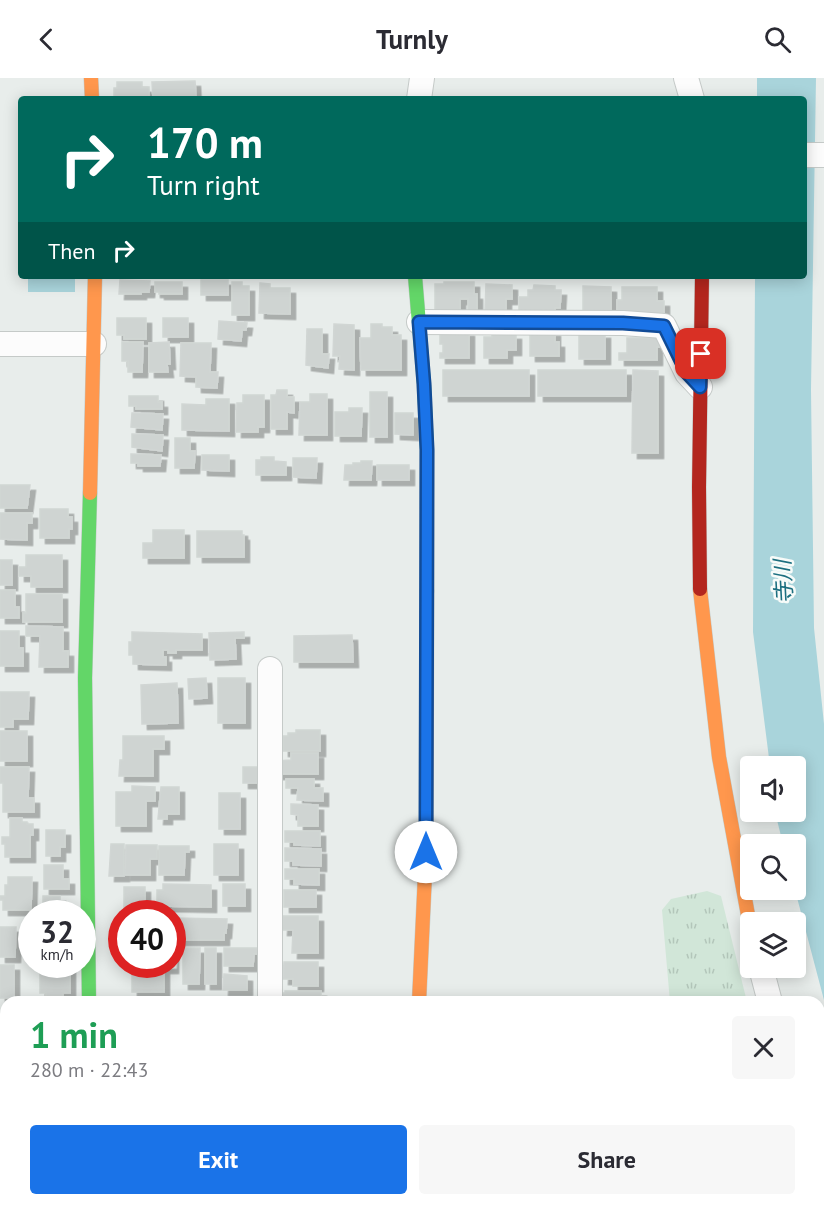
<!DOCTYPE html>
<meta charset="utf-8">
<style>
body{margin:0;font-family:"PT Sans","Noto Sans JP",sans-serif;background:#f7f7f7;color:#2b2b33;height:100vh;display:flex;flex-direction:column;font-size:22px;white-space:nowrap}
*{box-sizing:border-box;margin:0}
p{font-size:20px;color:#7c7c81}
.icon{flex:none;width:33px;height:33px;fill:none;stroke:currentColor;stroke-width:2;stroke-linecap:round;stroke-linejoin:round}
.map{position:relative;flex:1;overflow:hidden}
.side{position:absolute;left:0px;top:918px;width:825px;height:210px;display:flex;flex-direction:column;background:#fff;border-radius:18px 18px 0 0;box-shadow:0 3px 15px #0003}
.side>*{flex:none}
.banner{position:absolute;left:18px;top:18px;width:789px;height:183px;border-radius:6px;box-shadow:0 3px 15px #0003;background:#00695c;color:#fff;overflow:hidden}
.buttons{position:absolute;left:740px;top:678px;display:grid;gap:12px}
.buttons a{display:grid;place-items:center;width:66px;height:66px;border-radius:6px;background:#fff;box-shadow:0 3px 15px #0003;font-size:30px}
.speed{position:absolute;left:18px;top:822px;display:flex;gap:12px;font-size:30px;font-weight:700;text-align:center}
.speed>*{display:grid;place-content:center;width:78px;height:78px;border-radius:50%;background:#fff;box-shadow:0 3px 15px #0003;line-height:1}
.speed small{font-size:15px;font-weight:400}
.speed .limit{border:9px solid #d22;background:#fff;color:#111}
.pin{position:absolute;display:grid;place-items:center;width:51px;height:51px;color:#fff;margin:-26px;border-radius:12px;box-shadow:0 3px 9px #0006}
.me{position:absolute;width:66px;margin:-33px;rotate:0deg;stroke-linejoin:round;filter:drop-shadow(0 0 4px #0008)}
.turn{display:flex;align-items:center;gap:21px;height:126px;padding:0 30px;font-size:27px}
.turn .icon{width:78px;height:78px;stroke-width:2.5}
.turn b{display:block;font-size:42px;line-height:51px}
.then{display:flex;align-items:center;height:57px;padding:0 30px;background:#0003;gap:12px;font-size:22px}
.round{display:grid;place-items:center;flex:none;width:63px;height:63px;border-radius:6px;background:#f7f7f7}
.summary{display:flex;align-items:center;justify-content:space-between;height:102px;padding:0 30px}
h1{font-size:36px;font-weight:600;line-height:45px;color:#1e9e55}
.action{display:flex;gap:12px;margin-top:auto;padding:12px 30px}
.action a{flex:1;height:69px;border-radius:6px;background:#1a73e8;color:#fff;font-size:24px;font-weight:600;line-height:69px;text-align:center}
.action a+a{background:#f7f7f7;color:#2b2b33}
header{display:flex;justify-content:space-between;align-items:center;height:78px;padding:0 30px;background:#fff;font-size:27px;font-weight:600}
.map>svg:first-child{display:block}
.park{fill:url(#park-tufts)}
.water{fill:#a9d4db}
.building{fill:#cfd4d2;stroke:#d1d6d4;stroke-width:1.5;filter:url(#shadow)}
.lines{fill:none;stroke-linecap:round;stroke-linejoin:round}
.street-casing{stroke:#c5cac8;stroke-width:26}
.fast-casing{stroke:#c3cbc8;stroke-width:15}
.slow-casing{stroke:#c3cbc8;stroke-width:15}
.jam-casing{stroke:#c3cbc8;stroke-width:15}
.street{stroke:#fcfcfc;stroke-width:24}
.fast{stroke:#63d668;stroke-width:14}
.slow{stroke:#ff974d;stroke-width:14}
.jam{stroke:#b3261e;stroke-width:14}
.route-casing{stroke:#114b97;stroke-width:15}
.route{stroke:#1a73e8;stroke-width:10}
.labels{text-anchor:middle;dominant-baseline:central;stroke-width:5;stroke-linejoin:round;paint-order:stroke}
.water-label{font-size:22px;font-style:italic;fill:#1c6f80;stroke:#f7fbf9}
</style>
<header><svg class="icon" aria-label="back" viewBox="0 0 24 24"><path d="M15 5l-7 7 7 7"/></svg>Turnly<svg class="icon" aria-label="search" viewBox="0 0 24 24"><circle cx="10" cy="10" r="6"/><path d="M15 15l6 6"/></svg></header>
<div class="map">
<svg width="824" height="1128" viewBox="0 0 824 1128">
<defs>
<pattern id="park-tufts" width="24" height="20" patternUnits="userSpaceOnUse" patternTransform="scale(1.5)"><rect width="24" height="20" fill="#d1e6d8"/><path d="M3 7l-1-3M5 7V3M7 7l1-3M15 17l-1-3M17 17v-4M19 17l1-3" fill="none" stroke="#b3c6ba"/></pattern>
<filter id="shadow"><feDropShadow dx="5.5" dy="5.5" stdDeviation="0" flood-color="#0004"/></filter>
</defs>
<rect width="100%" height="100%" fill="#e8edeb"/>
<g class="park">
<rect x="497" y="18" width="172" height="3"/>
<path d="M707 813 721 818 747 924H670L662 832 671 821Z"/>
</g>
<g class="water">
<path d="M757 0H816L811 312 814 550 824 646V922L795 812V766H783L775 734H795V688H770L753 554 755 198H804V21H757Z"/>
<rect x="28" y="198" width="47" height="16"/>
</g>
<g class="building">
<path d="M195 3 196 21H153L152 4Z"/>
<path d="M117 4H142V9H149V20L114 21V10H117Z"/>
<path d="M120 202 150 203 149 214H141V216H119Z"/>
<rect x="201" y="202" width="27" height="15"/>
<path d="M155 204H182V216H159V214H155Z"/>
<path d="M232 204H242V208H249V237H232Z"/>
<path d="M444 204H474V216H477V233H468V221H460V232H435V206H444Z"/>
<path d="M260 205 270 206V210H290V236L259 235Z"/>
<path d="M486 206 512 207V221H506V233H485Z"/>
<path d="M534 207 555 208V212H561L560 230H555V234L519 233V219H528V212H533Z"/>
<path d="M583 208 611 209V233H583Z"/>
<path d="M622 209H657V223H664V235L617 234V222H622Z"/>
<path d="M117 240H146V261H124V257H117Z"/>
<rect x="163" y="240" width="25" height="19"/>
<path d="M219 243 247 245 246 252H242L241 263 218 261Z"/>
<path d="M334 246 354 247V292L339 291 340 278H333Z"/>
<path d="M371 246H382V249H392V257H401V292H361L360 260H371Z"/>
<path d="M307 251H322V276H329L328 290 306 287Z"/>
<path d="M440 253H469V280H440V275H443V266H440Z"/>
<path d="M530 253H555V264H559V278H530Z"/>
<rect x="579" y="255" width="26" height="26"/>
<path d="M492 256H516V272H507V280H484V259H492Z"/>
<path d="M651 256H660V269H657V282H619V275H627V260H651Z"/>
<path d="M122 264H143L142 294H128V283H122Z"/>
<path d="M169 264 170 286H167L168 294H149V265Z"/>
<path d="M181 265H211L210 294H218L217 310 196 309V299L180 298Z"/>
<rect x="443" y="292" width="86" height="26"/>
<rect x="538" y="292" width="88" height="26"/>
<path d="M633 292 658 293V375H632Z"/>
<path d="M277 312H287V319H294V335L287 334V351H271V317H276Z"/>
<rect x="370" y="314" width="17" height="45"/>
<path d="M310 316H327V357H299L300 324H310Z"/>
<path d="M243 317H264V349H258V354H236L237 325H243Z"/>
<path d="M129 318H158V324H162V331H136V328H129Z"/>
<path d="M206 321H229V353L182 352V326L206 327Z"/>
<path d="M349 330H362L361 358H335V334H349Z"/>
<path d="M132 335 163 336 162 352 131 349Z"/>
<path d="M395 335H413V357L395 356Z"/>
<path d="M132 356 163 357 162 373 132 369Z"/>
<path d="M175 360H190V373H195L194 390H175Z"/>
<path d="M131 376 161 377 160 388H138V385H131Z"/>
<path d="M202 377H229V393L202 392Z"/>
<path d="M261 379H274V383L286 384V397H256V382H261Z"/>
<path d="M293 380H317L316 400 293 399Z"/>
<path d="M361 383H372L371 402H344L345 387H353V385H361Z"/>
<rect x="377" y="387" width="32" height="15"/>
<path d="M0 407H30L27 430H0Z"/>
<path d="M40 431H68V439H72V451H69V460H40Z"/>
<path d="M0 435H32V445H27V462L0 461Z"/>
<path d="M153 452H184V480H143V465H153Z"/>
<path d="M197 453H242V457H244V479H197Z"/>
<path d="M26 477H62V509H31V498H19V489H26Z"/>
<rect x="0" y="482" width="12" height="25"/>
<path d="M0 512H15V529H19V540H0Z"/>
<path d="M26 516H62V544H23V535H26Z"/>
<path d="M26 548 63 549V573H68V589H39L40 558H26Z"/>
<path d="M0 553H19V570H23V588H0Z"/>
<path d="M132 554 202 556V572H176V575H168V572H163V579H166V587L133 586V577H129V564H132Z"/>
<path d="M244 554V560H235L236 581 210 582 209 555Z"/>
<path d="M352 557 353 584H294V558Z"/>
<path d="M206 600 207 620 189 621 188 601Z"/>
<rect x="218" y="600" width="27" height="45"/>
<path d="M177 605 178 645 142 646 141 607Z"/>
<path d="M0 614H29L28 641H13V649H0Z"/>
<path d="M296 652H320V673H283V658H288V655H296Z"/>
<rect x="0" y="653" width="27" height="30"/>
<path d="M123 658H164V671H153V698H119L120 682H123Z"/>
<path d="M291 675H318V696H276V683L291 682Z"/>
<path d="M0 689H29L28 720H34V734H3V705H0Z"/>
<rect x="243" y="689" width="15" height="16"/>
<path d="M286 701H314V710H323V723L297 722 298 710H286Z"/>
<path d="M132 708 155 709V723H146V748H116V714H132Z"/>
<path d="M161 709H179V736H167V741H158Z"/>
<rect x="219" y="715" width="21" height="36"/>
<path d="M291 726 318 727V748H298V737L291 736Z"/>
<path d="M10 740H22V744H27V746H33V757H30V779H5V766H2V759H10Z"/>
<path d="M46 752H65V769H60V778H46Z"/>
<path d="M285 753H320V768L294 767V764H285Z"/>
<path d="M111 766H124V798H109Z"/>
<rect x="214" y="766" width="24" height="31"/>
<path d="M126 767H157V781H150V797H125Z"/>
<path d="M159 768H189V774H185L184 797H159Z"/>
<path d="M285 770 321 771V788L293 787V783H285Z"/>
<path d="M44 787H63V801H69V811H44Z"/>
<path d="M285 791H319V807L294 806V801H285Z"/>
<path d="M8 799H32L31 832H3V822H0V818H5V807H8Z"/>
<path d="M163 806 211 807V829L157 828V812H163Z"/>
<rect x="223" y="806" width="22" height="22"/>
<path d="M124 809H145V835L124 833Z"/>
<rect x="284" y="812" width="32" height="17"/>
<rect x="43" y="818" width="17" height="18"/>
<path d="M283 838H318V875H292L293 852H282Z"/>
<path d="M172 840 227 841 226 855H224V862H172Z"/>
<path d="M0 849H16L15 879H0Z"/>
<path d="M183 870H200L199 906H183Z"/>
<rect x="205" y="870" width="11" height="36"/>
<path d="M224 870H260V876H254L253 888H224Z"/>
<path d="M173 872V890H164V914H132V897L138 898V886H172Z"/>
<path d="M284 884H318V908H293V901H283Z"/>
<path d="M40 886H70V915H63V924H46V915H40Z"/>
<rect x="0" y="887" width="14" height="33"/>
<path d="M224 896 247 898V912H223Z"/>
<path d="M285 913H321V924H282V915H285Z"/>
<rect x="0" y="963" width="6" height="38"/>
<path d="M0 1022H2V1038H6V1047H0Z"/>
<path d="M3 1061 6 1062V1092H0V1064H3Z"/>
<path d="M2 1101 6 1102V1122H40V1125L2 1124Z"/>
<path d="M114 1122H151V1128H120V1122Z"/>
<path d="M170 1122H185V1128H169Z"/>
</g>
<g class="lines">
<g class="street-casing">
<g id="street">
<path d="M686 0 692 21"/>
<path d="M419 21 422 0"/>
<path d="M804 77H824"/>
<path d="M419 244 623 245 664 248 687 295 700 309"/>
<path d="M0 266H94"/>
<path d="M761 890 770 924"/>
<path d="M270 924V591"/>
<path d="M819 1077 824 1091"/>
<path d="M420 1122 421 1128"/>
<path d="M688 1122 689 1128"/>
<path d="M221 1128V1122"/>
</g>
</g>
<g class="fast-casing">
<g id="fast">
<path d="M415 198 424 306 427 372V513"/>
<path d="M89 924 85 600 90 415"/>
</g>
</g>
<g class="slow-casing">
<g id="slow">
<path d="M91 0 92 21"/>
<path d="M90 415 95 198"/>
<path d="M700 511 719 679 750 848"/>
<path d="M419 924 426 774 427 513"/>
<path d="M0 946H6"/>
<path d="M88 1122V1128"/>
</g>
</g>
<g class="jam-casing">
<path id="jam" d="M700 511 699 409 702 198"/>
</g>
<use href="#street" class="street"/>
<use href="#fast" class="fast"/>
<use href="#slow" class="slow"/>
<use href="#jam" class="jam"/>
</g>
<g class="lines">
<g class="route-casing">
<path id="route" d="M426 774 427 372 424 306 419 244 623 245 664 248 687 295 700 309 701 276"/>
</g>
<use href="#route" class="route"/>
</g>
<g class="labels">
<g class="water-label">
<text transform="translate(783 504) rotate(-93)">寺川</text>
</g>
</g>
</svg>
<div class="buttons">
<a><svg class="icon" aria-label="sound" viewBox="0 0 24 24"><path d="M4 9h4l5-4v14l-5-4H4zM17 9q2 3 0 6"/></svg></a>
<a><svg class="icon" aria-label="search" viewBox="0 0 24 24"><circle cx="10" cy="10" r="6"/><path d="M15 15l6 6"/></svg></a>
<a><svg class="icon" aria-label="layers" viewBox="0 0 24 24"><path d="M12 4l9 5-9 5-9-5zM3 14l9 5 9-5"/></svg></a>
</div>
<div class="speed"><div>32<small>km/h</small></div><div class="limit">40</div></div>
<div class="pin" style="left:701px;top:276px;background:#d93025"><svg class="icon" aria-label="arrive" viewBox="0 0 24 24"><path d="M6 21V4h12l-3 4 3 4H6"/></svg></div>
<svg class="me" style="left:426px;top:774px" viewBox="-20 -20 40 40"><circle r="19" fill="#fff"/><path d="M0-13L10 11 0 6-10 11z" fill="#1a73e8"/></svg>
<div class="banner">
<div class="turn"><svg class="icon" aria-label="right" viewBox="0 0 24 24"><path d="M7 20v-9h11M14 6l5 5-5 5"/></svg><div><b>170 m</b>Turn right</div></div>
<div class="then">Then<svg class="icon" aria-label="right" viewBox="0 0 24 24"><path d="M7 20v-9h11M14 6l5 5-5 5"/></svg></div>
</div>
<section class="side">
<div class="summary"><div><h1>1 min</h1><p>280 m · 22:43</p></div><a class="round"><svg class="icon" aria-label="close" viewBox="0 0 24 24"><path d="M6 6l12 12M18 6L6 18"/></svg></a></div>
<div class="action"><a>Exit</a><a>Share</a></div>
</section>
</div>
